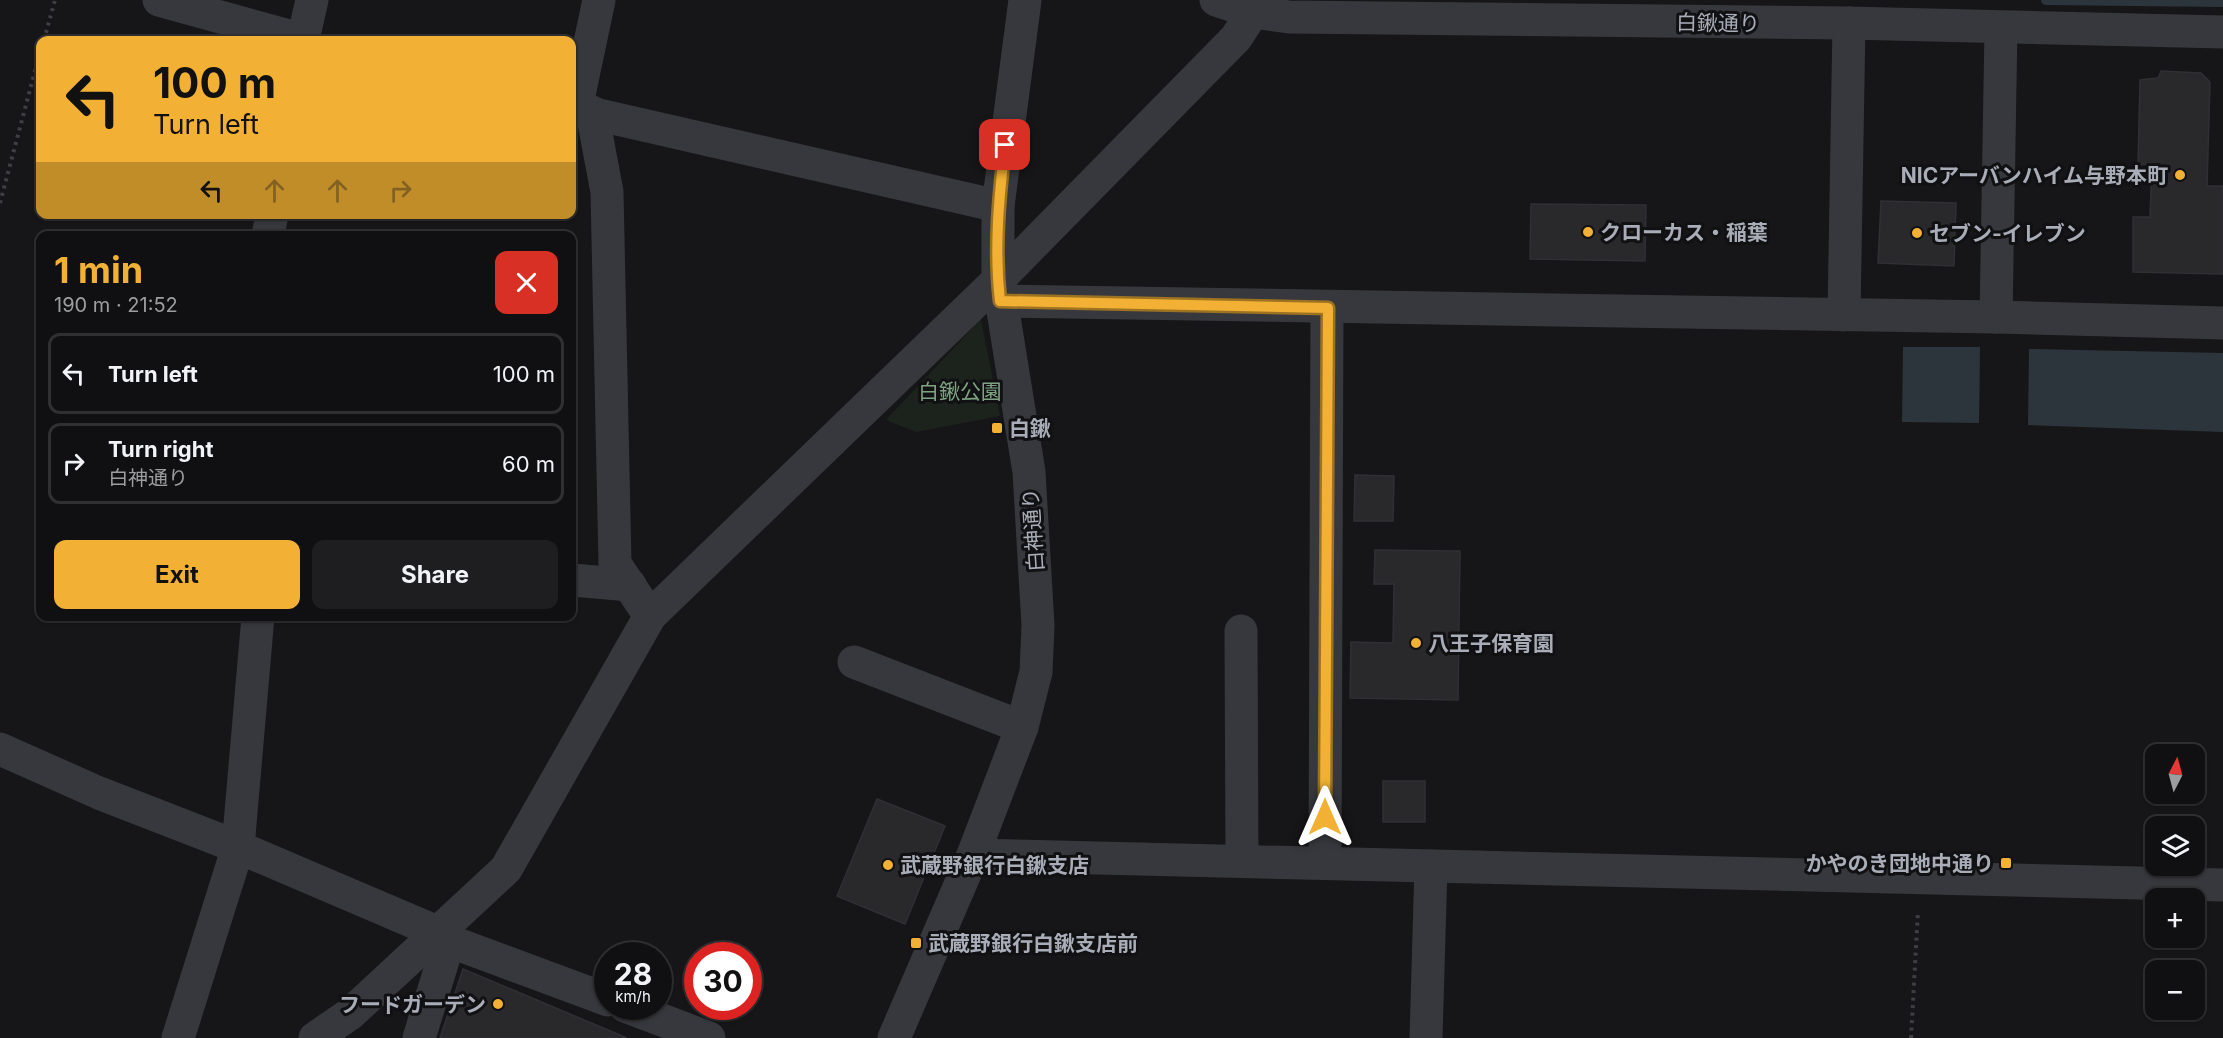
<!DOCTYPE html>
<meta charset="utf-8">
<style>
body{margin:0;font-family:Inter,"Noto Sans JP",sans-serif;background:#1e1e20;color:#f1f3f6;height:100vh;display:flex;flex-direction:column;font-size:22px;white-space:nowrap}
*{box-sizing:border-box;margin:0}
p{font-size:20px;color:#9c9d9f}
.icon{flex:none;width:33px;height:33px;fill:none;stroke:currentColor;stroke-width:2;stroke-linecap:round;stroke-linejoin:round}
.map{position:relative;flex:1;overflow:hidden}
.side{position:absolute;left:36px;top:231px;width:540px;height:390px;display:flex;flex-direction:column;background:#101012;border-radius:12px;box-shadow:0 2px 4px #0004,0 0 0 2px #303032}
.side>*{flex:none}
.hud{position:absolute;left:36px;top:36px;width:540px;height:183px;border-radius:12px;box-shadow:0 2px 4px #0004,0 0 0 2px #303032;background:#f2b134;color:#111;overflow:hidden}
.needle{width:39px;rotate:6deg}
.tools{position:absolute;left:2145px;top:744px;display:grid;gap:12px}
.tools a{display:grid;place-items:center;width:60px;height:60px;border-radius:12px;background:#101012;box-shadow:0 2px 4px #0004,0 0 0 2px #303032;font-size:30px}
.speed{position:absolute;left:594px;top:942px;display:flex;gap:12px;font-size:30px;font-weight:700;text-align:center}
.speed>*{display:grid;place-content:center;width:78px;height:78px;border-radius:50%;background:#101012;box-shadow:0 2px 4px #0004,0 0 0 2px #303032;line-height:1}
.speed small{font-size:15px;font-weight:400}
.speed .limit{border:9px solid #d22;background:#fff;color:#111}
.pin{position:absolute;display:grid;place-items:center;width:51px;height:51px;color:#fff;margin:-26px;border-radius:12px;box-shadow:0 3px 9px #0006}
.me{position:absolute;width:66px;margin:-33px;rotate:0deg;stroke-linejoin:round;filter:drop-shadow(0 0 4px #0008)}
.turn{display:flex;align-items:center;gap:21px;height:126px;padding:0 18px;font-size:27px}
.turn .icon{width:78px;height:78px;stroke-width:2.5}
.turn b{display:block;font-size:42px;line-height:51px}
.lanes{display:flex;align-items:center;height:57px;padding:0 18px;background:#0003;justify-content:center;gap:30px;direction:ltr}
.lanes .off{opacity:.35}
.round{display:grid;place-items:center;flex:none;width:63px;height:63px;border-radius:12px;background:#1e1e20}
.headline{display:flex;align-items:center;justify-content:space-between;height:102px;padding:0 18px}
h1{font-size:36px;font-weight:700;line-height:45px;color:#f2b134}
.button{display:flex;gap:12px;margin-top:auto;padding:12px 18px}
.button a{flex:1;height:69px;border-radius:12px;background:#f2b134;color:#111;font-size:24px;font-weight:700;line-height:69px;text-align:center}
.button a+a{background:#1e1e20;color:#f1f3f6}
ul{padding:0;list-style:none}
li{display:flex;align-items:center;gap:18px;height:81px;margin:0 12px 9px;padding:0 6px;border:3px solid #303032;border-radius:12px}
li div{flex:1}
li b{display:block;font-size:22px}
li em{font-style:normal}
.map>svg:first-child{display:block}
.green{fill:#1c231d}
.water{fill:#2c353c}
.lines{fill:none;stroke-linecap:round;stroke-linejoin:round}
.stream{stroke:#2c353c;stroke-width:10}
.building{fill:#29292c;stroke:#303034;stroke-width:1.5}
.path{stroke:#3d3f44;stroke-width:4;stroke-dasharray:3 4.5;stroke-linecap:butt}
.minor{stroke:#37383d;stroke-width:33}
.route-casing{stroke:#9d7322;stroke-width:15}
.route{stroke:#f2b134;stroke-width:10}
.poi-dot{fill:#f2b134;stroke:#111113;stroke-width:2}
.labels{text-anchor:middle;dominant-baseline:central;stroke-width:6;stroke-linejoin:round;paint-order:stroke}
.street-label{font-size:21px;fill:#a8adb8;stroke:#111113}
.poi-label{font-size:21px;font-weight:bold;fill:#a8adb8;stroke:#111113;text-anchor:start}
.park-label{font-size:21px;fill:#7fa381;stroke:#111113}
</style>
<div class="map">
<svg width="2223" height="1038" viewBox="0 0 2223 1038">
<rect width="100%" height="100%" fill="#161618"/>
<path class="green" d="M981 319 1000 416 916 432 886 420Z"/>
<g class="water">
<path d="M1903 347H1980L1979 423 1902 422Z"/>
<path d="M2029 349 2223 353V432L2028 425Z"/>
</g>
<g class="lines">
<path class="stream" d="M2046 0 2223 2"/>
</g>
<g class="building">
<path d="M2161 71 2201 73 2210 82 2207 186H2223V274L2133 272V217H2150L2152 164 2138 165 2140 80 2158 78Z"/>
<path d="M1881 201 1956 203 1954 266 1878 263Z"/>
<path d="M1531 204 1646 205 1645 261 1530 259Z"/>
<path d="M1355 475 1394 476 1393 521H1354Z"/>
<path d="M1375 550 1460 551 1458 700 1350 698 1351 642 1393 643 1394 584H1374Z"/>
<rect x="1383" y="781" width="42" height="41"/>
<path d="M877 799 945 826 905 924 837 896Z"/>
<path d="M463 969 627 1038H440Z"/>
</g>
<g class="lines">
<g class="path">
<path d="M44 40 55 0"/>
<path d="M0 203 40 52"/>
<path d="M1911 1038 1918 911"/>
</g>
<g class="minor">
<path d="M159 0 303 40"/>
<path d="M1216 0 1253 12 1289 17 1849 23 2223 32"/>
<path d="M303 40 312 0"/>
<path d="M573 109 998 206"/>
<path d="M576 109 599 0"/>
<path d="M592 112 607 192 615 564 650 616"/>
<path d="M268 236 272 214"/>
<path d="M1000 301 1996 317 2223 323"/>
<path d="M1844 315 1849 23"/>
<path d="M1996 317 2001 28"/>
<path d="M572 580 630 585"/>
<path d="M1241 631 1242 861"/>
<path d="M854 662 1022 727"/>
<path d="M0 749 99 793 238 847 437 932 449 941 419 1038"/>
<path d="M973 855 2223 885"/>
<path d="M1325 863 1327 307"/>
<path d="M449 941 608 1000"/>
<path d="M625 1006 709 1038"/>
<path d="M178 1038 238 847 258 616"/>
<path d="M315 1038 350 1014 506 869 650 616 998 280 1236 38 1253 12"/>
<path d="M894 1038 973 855 1022 727 1036 672 1038 625 1029 472 998 280V206L1025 0"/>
<path d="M1426 1038 1431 866"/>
</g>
</g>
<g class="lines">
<g class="route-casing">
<path id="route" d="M1005 145C999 197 994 248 1000 301L1328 308 1325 817"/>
</g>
<use href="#route" class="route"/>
</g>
<g class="poi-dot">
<circle cx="2180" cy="175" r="6"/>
<circle cx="1588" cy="232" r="6"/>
<circle cx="1917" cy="233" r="6"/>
<rect x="991" y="422" width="12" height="12" rx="3"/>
<circle cx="1416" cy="643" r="6"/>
<rect x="2000" y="857" width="12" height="12" rx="3"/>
<circle cx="888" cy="865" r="6"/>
<rect x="910" y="937" width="12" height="12" rx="3"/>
<circle cx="498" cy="1004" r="6"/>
</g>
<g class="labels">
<g class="street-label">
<text transform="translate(1718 23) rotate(1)">白鍬通り</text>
<text transform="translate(1033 530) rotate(-94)">白神通り</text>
</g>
<g class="poi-label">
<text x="2168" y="175" text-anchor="end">NICアーバンハイム与野本町</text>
<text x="1600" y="232">クローカス・稲葉</text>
<text x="1929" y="233">セブン-イレブン</text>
<text x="1009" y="428">白鍬</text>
<text x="1428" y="643">八王子保育園</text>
<text x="1994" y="863" text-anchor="end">かやのき団地中通り</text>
<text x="900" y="865">武蔵野銀行白鍬支店</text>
<text x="928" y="943">武蔵野銀行白鍬支店前</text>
<text x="486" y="1004" text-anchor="end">フードガーデン</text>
</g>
<g class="park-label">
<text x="960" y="391">白鍬公園</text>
</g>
</g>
</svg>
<div class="tools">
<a><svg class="needle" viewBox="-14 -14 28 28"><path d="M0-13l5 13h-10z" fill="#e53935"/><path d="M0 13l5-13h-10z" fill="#9c9d9f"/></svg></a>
<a><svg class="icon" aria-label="layers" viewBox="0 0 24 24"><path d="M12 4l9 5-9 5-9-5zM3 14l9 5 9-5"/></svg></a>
<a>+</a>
<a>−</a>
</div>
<div class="speed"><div>28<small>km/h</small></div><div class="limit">30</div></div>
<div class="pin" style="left:1005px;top:145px;background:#d93025"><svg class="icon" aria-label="arrive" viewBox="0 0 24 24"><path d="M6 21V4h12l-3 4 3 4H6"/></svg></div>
<svg class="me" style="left:1325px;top:817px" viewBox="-20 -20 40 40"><path d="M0-17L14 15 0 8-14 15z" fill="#f2b134" stroke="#fff" stroke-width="4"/></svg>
<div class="hud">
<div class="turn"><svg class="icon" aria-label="left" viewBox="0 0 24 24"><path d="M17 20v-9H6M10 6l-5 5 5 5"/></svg><div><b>100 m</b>Turn left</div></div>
<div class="lanes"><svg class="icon" aria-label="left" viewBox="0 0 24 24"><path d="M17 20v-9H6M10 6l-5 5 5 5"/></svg><svg class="icon off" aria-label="ahead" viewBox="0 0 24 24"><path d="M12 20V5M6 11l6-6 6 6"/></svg><svg class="icon off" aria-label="ahead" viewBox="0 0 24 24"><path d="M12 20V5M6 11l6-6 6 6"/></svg><svg class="icon off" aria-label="right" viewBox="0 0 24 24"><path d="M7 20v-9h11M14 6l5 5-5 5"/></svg></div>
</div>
<section class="side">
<div class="headline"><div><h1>1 min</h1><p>190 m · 21:52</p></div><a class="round" style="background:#d93025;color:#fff"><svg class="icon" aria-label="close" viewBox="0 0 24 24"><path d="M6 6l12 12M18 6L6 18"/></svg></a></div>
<ul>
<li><svg class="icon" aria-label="left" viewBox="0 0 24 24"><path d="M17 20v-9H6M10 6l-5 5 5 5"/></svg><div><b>Turn left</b></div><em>100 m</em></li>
<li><svg class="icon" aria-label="right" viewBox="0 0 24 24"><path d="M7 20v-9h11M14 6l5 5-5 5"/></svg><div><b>Turn right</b><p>白神通り</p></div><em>60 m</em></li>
</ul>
<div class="button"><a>Exit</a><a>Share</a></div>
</section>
</div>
